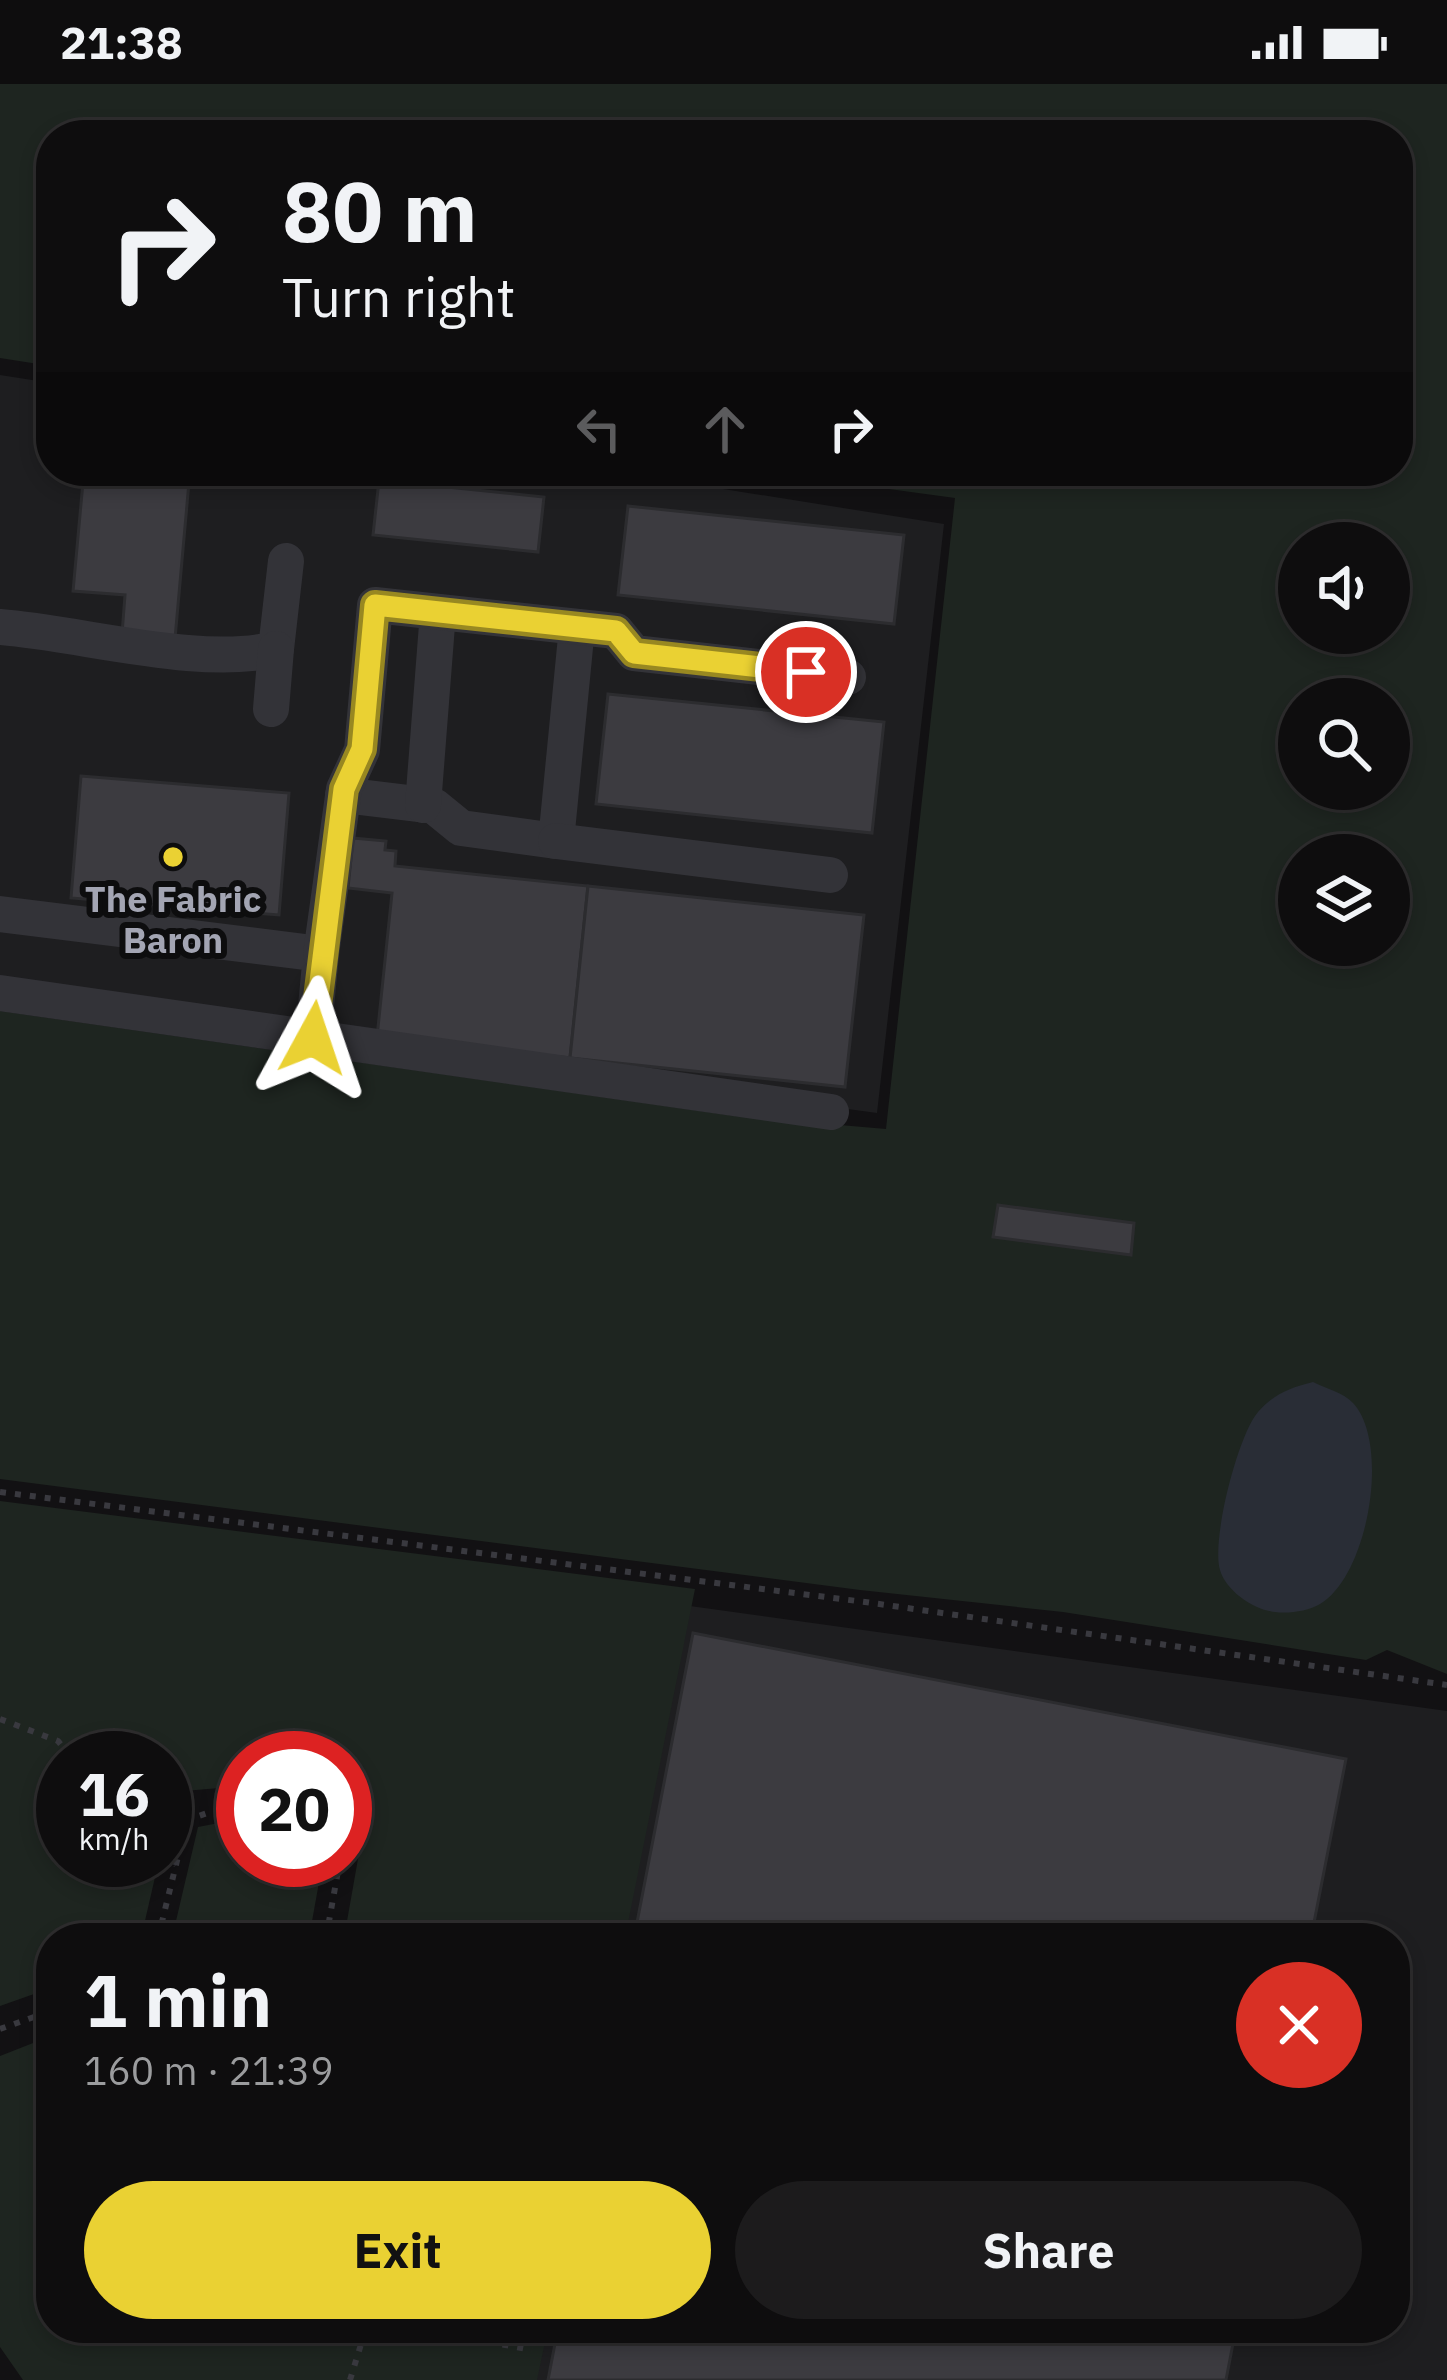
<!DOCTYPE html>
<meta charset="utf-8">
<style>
body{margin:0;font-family:"IBM Plex Sans",sans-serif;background:#1c1b1c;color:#f1f3f6;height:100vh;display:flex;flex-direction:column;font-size:45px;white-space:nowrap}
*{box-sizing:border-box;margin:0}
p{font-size:39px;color:#9b9c9e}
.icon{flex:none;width:66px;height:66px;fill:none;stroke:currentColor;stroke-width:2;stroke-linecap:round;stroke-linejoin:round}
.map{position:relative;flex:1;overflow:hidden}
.drawer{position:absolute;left:36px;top:1839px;width:1374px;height:420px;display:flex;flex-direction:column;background:#0e0d0e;border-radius:48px;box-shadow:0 6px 18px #0003,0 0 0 3px #2e2d2e}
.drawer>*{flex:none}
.guide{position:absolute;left:36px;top:36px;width:1377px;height:366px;border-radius:48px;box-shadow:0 6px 18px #0003,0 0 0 3px #2e2d2e;background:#0e0d0e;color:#f1f3f6;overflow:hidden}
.tools{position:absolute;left:1278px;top:438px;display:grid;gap:24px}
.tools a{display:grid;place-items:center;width:132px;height:132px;border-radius:50%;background:#0e0d0e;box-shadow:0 6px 18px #0003,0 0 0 3px #2e2d2e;font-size:60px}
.speed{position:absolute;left:36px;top:1647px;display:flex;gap:24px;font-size:60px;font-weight:700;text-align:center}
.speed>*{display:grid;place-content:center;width:156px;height:156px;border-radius:50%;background:#0e0d0e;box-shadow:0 6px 18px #0003,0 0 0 3px #2e2d2e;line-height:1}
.speed small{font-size:30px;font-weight:400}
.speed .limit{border:18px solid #d22;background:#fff;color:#111}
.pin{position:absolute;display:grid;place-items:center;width:102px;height:102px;color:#fff;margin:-51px;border:6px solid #fff;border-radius:50%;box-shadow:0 3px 12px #0007}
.me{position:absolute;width:132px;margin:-66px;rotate:5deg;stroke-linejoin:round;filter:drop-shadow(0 0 9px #0008)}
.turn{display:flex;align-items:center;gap:42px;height:252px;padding:0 48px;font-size:54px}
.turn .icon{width:156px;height:156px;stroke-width:2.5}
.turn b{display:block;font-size:84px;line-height:102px}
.lanes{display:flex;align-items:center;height:114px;padding:0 48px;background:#0003;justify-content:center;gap:60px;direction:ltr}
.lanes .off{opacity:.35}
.round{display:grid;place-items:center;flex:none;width:126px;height:126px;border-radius:63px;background:#1c1b1c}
.head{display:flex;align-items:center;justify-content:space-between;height:204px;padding:0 48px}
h1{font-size:72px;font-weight:800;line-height:90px}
.action{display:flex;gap:24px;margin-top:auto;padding:24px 48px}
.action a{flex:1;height:138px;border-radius:72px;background:#ead133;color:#111;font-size:48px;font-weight:800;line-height:138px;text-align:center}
.action a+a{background:#1c1b1c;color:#f1f3f6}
.status{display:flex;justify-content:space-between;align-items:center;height:84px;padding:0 60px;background:#0e0d0e;direction:ltr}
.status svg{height:33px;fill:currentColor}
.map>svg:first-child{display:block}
.built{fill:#1e1e20}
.green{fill:#1e2520;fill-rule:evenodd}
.water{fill:#292d36}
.building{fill:#3c3b40;stroke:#2c2c2f;stroke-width:3}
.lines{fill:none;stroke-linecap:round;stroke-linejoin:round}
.path{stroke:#39393f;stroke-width:6;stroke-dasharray:6 9;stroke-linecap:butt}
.minor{stroke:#333338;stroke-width:36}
.route-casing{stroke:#988821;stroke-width:30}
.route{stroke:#ead133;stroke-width:21}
.poi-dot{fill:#ead133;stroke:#0d0d0e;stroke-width:4.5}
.labels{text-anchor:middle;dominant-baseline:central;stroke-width:12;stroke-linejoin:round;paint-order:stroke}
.poi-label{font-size:36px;font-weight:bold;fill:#a3a5b3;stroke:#0d0d0e}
</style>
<div class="status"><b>21:38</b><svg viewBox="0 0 49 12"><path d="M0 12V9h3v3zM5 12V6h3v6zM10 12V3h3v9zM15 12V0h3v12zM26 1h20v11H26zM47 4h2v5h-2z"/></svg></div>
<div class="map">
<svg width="1447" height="2296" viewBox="0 0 1447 2296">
<rect width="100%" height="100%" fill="#121113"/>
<g class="built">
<path d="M0 291 51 299V387H610L944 440 877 1029 0 908Z"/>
<path d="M596 1509 1447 1627V2296H461L470 2244H1395V1854H537Z"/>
</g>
<g class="green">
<path d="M0 0H1447V1590L1387 1566 1366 1576 1063 1528 860 1506 0 1395V927L735 1032 886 1045 955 414 756 387H1398V51H51V282L0 274ZM1299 459H1389V549H1299ZM1299 615H1389V705H1299ZM1299 771H1389V861H1299Z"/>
<path d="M0 1417 695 1505 625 1854H344L364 1741 345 1718V1674H243V1702L184 1707 165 1725V1674H63V1776H159L141 1854H51V1904L0 1922Z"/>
<path d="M224 1738H243V1776H323L309 1854H172L198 1743Z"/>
<path d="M51 1952V2244H548L537 2296H23L0 2263V1972Z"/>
</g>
<path class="water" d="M1313 1298C1325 1304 1344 1309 1353 1319 1391 1360 1368 1492 1320 1520 1308 1527 1289 1530 1275 1528 1254 1526 1226 1507 1220 1486 1211 1456 1238 1351 1258 1328 1274 1310 1289 1304 1313 1298Z"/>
<g class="building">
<path d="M84 387H190L175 555 122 550 125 511 73 507Z"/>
<path d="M379 396 544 413 538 468 373 451Z"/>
<path d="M628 422 904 451 894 540 618 511Z"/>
<path d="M608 610 884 638 872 749 596 720Z"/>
<path d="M81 692 289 709 279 831 71 814Z"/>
<path d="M353 754 386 757 385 766 396 767 395 782 588 802 570 974 377 953 392 809 348 804Z"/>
<path d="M588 802 864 831 845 1003 570 974Z"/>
<path d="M998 1121 1134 1139 1131 1171 993 1153Z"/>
<path d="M693 1549 1346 1675 1311 1854H634Z"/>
<path d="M558 2244H1236L1226 2296H548Z"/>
</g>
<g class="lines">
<g class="path">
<path d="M0 1408 865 1518 1447 1601"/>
<path d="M0 1635 58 1657 72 1674"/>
<path d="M165 1770 176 1781"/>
<path d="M158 1854 187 1736 231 1721H243"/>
<path d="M326 1854 340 1776"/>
<path d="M0 1945 51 1927"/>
<path d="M414 2244 532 2266"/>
<path d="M350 2296 366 2244"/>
</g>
<g class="minor">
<path d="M0 543C80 549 201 584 276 565L286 477"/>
<path d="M271 625 276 565"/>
<path d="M343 711 434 722 461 744 556 757 577 543"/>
<path d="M423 721 438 528"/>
<path d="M556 757 830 791"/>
<path d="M0 830 321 870 313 954"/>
<path d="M321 870 344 705 362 666 375 521 616 547 634 569 848 593"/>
<path d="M0 909 831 1028"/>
</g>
</g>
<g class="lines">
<g class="route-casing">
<path id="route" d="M313 954 344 705 362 665 375 521 616 547 634 569 806 588"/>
</g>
<use href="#route" class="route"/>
</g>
<circle class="poi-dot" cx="173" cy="773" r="12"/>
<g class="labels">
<g class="poi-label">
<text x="173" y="814">The Fabric<tspan x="173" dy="41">Baron</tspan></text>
</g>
</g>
</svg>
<div class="tools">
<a><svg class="icon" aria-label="sound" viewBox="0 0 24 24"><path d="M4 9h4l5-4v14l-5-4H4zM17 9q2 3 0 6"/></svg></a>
<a><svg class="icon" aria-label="search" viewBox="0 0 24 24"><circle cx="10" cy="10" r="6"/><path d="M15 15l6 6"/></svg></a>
<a><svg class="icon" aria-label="layers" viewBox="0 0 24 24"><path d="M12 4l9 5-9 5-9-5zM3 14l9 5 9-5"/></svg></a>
</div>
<div class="speed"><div>16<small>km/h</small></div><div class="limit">20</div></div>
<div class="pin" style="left:806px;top:588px;background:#d93025"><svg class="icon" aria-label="arrive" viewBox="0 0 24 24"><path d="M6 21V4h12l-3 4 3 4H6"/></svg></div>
<svg class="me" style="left:313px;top:954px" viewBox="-20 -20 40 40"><path d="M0-17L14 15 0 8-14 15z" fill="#ead133" stroke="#fff" stroke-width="4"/></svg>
<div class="guide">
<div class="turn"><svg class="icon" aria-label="right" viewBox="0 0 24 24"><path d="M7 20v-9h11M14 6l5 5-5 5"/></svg><div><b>80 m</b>Turn right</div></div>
<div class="lanes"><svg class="icon off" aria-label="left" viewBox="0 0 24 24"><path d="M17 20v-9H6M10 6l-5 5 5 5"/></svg><svg class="icon off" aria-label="ahead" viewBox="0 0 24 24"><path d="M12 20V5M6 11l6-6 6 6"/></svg><svg class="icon" aria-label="right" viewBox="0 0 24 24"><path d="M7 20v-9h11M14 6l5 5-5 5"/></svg></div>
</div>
<section class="drawer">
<div class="head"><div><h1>1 min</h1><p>160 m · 21:39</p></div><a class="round" style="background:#d93025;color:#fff"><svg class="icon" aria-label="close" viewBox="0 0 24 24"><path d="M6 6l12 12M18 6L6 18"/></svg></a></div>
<div class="action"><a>Exit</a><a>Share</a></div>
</section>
</div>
